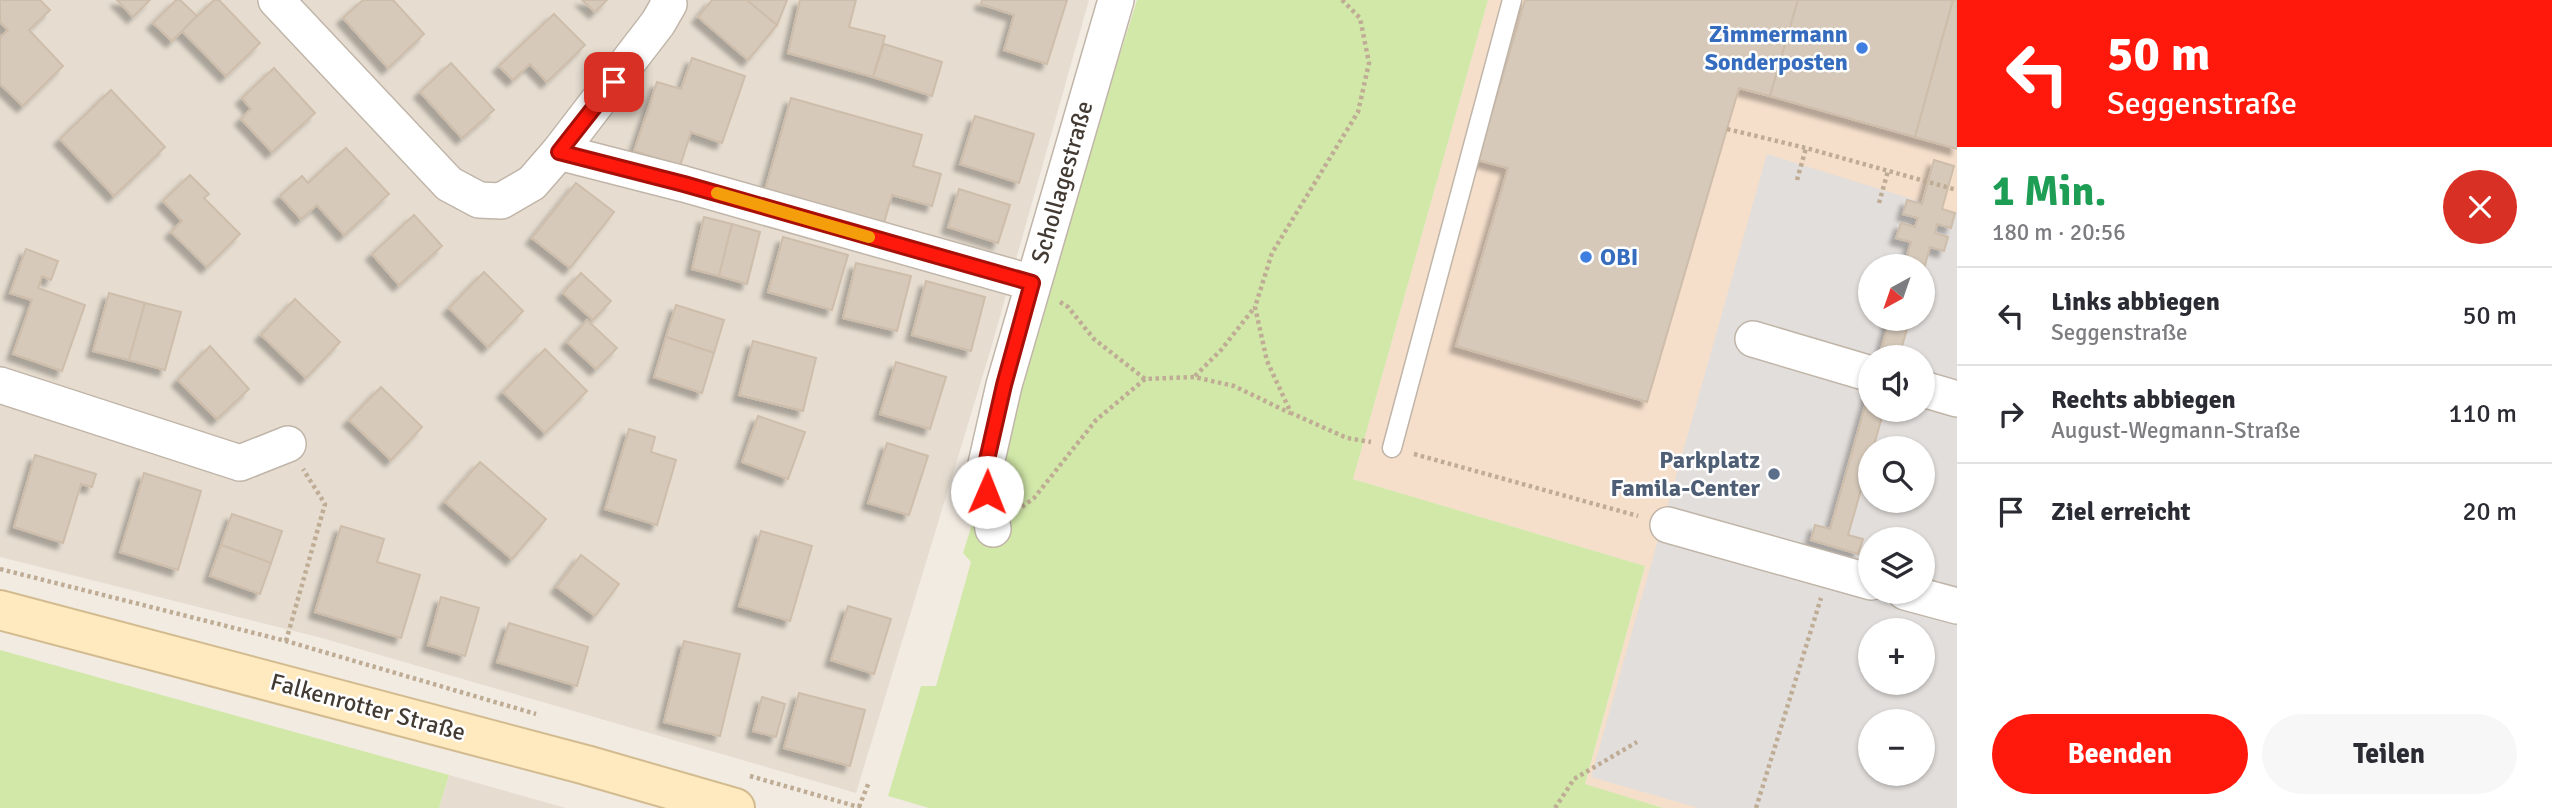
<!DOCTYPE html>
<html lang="de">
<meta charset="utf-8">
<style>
body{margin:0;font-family:Signika,sans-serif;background:#f7f7f7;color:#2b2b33;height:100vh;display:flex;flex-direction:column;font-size:26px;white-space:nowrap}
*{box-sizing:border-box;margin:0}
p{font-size:23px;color:#7c7c81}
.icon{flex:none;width:38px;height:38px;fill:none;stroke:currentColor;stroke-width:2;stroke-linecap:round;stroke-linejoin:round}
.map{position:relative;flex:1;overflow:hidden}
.panel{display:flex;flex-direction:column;background:#fff;width:595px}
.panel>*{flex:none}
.guide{background:#ff180c;color:#fff;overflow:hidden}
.needle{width:46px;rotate:220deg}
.fabs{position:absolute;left:1858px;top:254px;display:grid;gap:14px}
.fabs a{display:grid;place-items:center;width:77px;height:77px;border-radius:50%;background:#fff;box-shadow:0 2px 5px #0004;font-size:35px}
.pin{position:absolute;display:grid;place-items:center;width:60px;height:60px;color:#fff;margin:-30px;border-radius:14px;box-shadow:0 4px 10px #0006}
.me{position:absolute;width:77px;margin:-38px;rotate:1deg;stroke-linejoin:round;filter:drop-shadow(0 0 5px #0008)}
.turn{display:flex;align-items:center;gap:24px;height:147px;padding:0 35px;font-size:32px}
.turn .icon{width:91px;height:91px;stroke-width:2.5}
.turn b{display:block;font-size:49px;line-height:60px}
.round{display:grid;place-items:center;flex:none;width:74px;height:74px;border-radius:37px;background:#f7f7f7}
.head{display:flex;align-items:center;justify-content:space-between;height:119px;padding:0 35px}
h1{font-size:42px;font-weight:800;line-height:52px;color:#1e9e55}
.button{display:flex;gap:14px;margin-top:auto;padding:14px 35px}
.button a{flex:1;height:80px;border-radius:42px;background:#ff180c;color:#fff;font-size:28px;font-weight:800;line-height:80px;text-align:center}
.button a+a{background:#f7f7f7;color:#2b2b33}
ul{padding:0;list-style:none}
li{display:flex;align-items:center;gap:21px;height:98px;padding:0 35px;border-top:2px solid #e1e1e2}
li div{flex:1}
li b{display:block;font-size:26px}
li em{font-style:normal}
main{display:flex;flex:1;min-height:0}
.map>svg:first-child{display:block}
.residential{fill:#e6ddd0}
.commercial{fill:#f5dfcb;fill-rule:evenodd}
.green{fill:#d2e8a9}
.parking{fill:#e2dedb;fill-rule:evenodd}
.building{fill:#d6c9ba;stroke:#cebdaa;stroke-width:2;filter:url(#shadow)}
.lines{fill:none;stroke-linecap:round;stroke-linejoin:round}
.lane-casing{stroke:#c0b5a8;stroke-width:21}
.street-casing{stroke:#c0b5a8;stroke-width:38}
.secondary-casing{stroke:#d3bb90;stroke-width:42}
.path{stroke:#bfac95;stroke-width:4.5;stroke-dasharray:3.5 3.5;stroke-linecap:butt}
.lane{stroke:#fff;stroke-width:18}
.street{stroke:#fff;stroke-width:35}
.secondary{stroke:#ffe9bf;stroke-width:38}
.route-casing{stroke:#a61008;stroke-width:18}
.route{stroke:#ff180c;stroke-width:12}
.slow{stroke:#f59e0b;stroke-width:12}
.shop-dot{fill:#3f7fe0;stroke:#fff;stroke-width:2.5}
.service-dot{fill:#5c6f8a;stroke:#fff;stroke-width:2.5}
.labels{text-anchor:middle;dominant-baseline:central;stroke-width:5;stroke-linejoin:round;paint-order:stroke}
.shop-label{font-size:24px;font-weight:bold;fill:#366cbe;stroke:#fff;text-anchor:end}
.street-label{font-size:24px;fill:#433b33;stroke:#fff}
.service-label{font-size:24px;font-weight:bold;fill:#4e5e75;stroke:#fff;text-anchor:end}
</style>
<main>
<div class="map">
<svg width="1957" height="808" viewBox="0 0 1957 808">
<defs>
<filter id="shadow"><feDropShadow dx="-6" dy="6" stdDeviation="2" flood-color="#0004"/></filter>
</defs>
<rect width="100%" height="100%" fill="#f2ebe2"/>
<g class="residential">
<path d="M0 0H1089L992 345 856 793 318 637 0 557Z"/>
<path d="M449 775 566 808H439Z"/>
</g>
<path class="commercial" d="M1488 0H1957V808H1663L1585 785 1645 566 1353 479ZM1871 266H1923V318H1871ZM1871 357H1923V410H1871ZM1871 448H1923V500H1871ZM1871 539H1923V592H1871ZM1871 630H1923V682H1871ZM1871 721H1923V774H1871Z"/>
<g class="green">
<path d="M1137 0H1488L1353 479 1645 566 1585 784 1663 808H929L888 796 921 686H936L971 562 963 553Z"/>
<path d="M0 650 449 775 439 808H0Z"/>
</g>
<path class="parking" d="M1767 154 1957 213V808H1699L1591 777ZM1871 266H1923V318H1871ZM1871 357H1923V410H1871ZM1871 448H1923V500H1871ZM1871 539H1923V592H1871ZM1871 630H1923V682H1871ZM1871 721H1923V774H1871Z"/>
<g class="building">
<path d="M0 0H40L50 10 29 30 63 66 23 106 0 84V38L8 30 0 22Z"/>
<path d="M117 0H150L133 17Z"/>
<path d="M176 0H180L197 16 172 41 153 23Z"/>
<path d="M214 0H219L260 43 226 76 182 31Z"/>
<path d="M363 0H393L424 34 388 68 343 18Z"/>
<path d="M582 0H607L595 12Z"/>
<path d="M712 0H747L777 25 748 60 698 17Z"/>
<path d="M747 0H787L777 25Z"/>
<path d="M800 0H856L849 27 885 36 873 77 788 53Z"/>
<path d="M982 0H1067L1047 64 1004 50 1014 15 981 4Z"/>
<path d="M1525 0H1798L1770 96 1739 88 1647 402 1456 346 1508 168 1478 160Z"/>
<path d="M1798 0H1953L1915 137 1770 96Z"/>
<path d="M1953 0H1957V149L1915 137Z"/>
<path d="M554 14 585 45 547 82 530 64 513 80 499 66Z"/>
<path d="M884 44 942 62 932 96 873 77Z"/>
<path d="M692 58 745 76 722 143 691 132 680 166 634 151 657 82 681 89Z"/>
<path d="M451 63 494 110 462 138 420 92Z"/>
<path d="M274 68 315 113 272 152 241 119 251 109 242 98Z"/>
<path d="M111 90 165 147 114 196 60 139Z"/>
<path d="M791 98 922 135 913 166 941 174 932 206 892 195 884 223 765 190Z"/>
<path d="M975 116 1034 134 1019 183 960 164Z"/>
<path d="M346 148 389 194 344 235 317 205 301 219 280 196 302 176 308 183Z"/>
<path d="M1934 160 1954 166 1942 209 1955 213 1951 228 1937 224 1935 233 1948 237 1944 251 1930 247 1923 272V266H1904L1911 242 1896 238 1901 223 1915 227 1918 218 1903 214 1907 200 1922 204Z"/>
<path d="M190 175 209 194 204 198 240 234 207 267 171 232 182 221 163 201Z"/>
<path d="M576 183 614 212 570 268 532 238Z"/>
<path d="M959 189 1010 205 998 243 948 227Z"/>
<path d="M414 215 442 246 399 285 372 254Z"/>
<path d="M704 217 732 224 719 276 692 269Z"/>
<path d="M732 224 760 232 747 284 719 276Z"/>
<path d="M783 237 848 255 832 310 768 292Z"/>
<path d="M26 249 58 261 51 280 42 276 38 288 85 305 62 371 13 354 32 300 10 293Z"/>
<path d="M856 263 911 276 897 331 843 318Z"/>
<path d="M484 272 523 311 488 347 449 308Z"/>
<path d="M581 273 611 301 593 320 563 293Z"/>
<path d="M926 281 985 297 971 351 912 335Z"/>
<path d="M109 293 145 303 129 360 93 351Z"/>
<path d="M295 299 340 342 306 378 261 335Z"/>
<path d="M145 303 181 312 165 370 129 360Z"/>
<path d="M676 305 724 320 714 353 666 337Z"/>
<path d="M1890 318H1910L1899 357H1879Z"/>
<path d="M587 320 617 348 596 369 567 342Z"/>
<path d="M666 337 714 353 702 393 654 377Z"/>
<path d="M753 341 816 358 803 411 739 395Z"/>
<path d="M210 346 249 389 217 419 178 380Z"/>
<path d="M545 349 587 391 545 433 503 392Z"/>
<path d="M896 362 946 377 930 429 880 414Z"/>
<path d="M1871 385V410H1884L1873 448H1871V455L1848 535 1863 539 1858 554 1811 540 1815 525 1830 529Z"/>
<path d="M381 387 422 427 391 460 349 420Z"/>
<path d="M758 416 805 432 788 479 742 462Z"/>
<path d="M629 429 655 437 651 452 676 460 657 525 605 509Z"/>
<path d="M887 443 928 456 909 515 868 503Z"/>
<path d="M35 455 96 474 92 487 81 484 63 543 14 527Z"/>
<path d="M480 462 546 519 512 559 445 502Z"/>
<path d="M144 473 201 491 178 570 120 552Z"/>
<path d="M232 514 282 531 271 563 221 545Z"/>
<path d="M341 526 384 539 377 562 420 575 401 638 315 612Z"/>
<path d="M761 531 812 546 790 621 739 606Z"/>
<path d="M221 545 271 563 260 594 210 576Z"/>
<path d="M581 555 619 584 595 616 557 587Z"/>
<path d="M441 597 479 608 465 656 428 645Z"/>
<path d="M848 606 891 619 874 674 831 660Z"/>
<path d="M509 623 588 647 577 686 497 662Z"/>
<path d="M684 641 740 654 720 736 664 722Z"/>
<path d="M799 693 865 710 850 766 784 748Z"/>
<path d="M762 697 785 704 776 737 753 731Z"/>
</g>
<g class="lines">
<g class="lane-casing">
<path id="lane" d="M1392 448 1512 0"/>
</g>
<g class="street-casing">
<g id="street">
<path d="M276 0 449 184 479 200 501 201 532 183 559 152 658 23 669 4 668 0"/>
<path d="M559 152 684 184 1033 283"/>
<path d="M1753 339 1871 374"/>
<path d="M0 385 240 463 288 444"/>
<path d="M1923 389 1957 399"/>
<path d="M1668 525 1871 582"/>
<path d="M993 529 984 473 1004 385 1116 0"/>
<path d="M1905 592 1957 606"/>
</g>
</g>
<g class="secondary-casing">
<path id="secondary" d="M0 610 586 765 735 808"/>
</g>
<g class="path">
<path d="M1342 0 1360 18 1369 63 1358 112 1272 253 1255 307 1267 361 1291 413 1347 438 1371 442"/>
<path d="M1727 129 1806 148 1957 190"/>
<path d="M1797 180 1806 148"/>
<path d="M1879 203 1888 171"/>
<path d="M1060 302 1068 307 1094 339 1145 379 1194 377 1234 386 1290 413"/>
<path d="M1195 376 1221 350 1255 307"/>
<path d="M1414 454 1638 516"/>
<path d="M1022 507 1034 498 1096 420 1145 379"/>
<path d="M0 569 286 641 536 714"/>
<path d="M286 641 325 504 303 469"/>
<path d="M750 776 862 808"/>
<path d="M859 807 869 782"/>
<path d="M1555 808 1574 779 1637 742"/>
<path d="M1756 808 1821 598"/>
</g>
<use href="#lane" class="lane"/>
<use href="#street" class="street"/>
<use href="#secondary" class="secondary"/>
</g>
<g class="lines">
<g class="route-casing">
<path id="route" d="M614 82 559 152 684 184 1032 283 1004 385 984 473 987 492"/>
</g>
<use href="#route" class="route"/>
<path class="slow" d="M717 193 869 237"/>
</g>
<g class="shop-dot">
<circle cx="1862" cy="48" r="7"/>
<circle cx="1586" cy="257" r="7"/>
</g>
<circle class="service-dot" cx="1774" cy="474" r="7"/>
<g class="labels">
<g class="shop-label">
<text x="1848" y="34">Zimmermann<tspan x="1848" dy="28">Sonderposten</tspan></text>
<text x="1600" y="257" text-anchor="start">OBI</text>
</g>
<g class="street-label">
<text transform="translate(1062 182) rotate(-74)">Schollagestraße</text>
<text transform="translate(368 707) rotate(15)">Falkenrotter Straße</text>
</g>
<g class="service-label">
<text x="1760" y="460">Parkplatz<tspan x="1760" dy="28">Famila-Center</tspan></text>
</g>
</g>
</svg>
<div class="fabs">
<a><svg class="needle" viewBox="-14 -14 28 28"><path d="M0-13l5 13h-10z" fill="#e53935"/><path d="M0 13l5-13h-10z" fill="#7c7c81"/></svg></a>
<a><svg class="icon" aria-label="sound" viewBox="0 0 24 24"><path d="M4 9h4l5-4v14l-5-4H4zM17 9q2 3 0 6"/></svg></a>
<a><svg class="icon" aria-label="search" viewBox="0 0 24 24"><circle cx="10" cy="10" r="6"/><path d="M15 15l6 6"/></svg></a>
<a><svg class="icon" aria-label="layers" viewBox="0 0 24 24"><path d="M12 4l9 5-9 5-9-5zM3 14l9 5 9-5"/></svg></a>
<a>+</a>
<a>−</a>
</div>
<div class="pin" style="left:614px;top:82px;background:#d93025"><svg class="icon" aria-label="arrive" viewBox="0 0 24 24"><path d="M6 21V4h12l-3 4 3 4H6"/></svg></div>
<svg class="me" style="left:987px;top:492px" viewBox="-20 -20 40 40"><circle r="19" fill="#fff"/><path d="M0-13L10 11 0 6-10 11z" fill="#ff180c"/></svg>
</div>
<section class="panel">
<div class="guide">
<div class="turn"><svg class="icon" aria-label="left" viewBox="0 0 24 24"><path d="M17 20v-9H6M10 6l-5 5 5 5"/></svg><div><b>50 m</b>Seggenstraße</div></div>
</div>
<div class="head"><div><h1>1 Min.</h1><p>180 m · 20:56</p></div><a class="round" style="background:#d93025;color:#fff"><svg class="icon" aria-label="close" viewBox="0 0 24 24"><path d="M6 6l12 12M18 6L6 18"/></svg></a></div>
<ul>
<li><svg class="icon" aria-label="left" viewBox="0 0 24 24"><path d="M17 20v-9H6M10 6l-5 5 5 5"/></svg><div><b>Links abbiegen</b><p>Seggenstraße</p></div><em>50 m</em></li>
<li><svg class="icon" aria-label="right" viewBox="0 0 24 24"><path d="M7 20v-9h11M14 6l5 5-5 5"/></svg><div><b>Rechts abbiegen</b><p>August-Wegmann-Straße</p></div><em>110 m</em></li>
<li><svg class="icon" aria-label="arrive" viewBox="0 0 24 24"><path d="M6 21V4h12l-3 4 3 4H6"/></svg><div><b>Ziel erreicht</b></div><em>20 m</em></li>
</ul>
<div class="button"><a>Beenden</a><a>Teilen</a></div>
</section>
</main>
